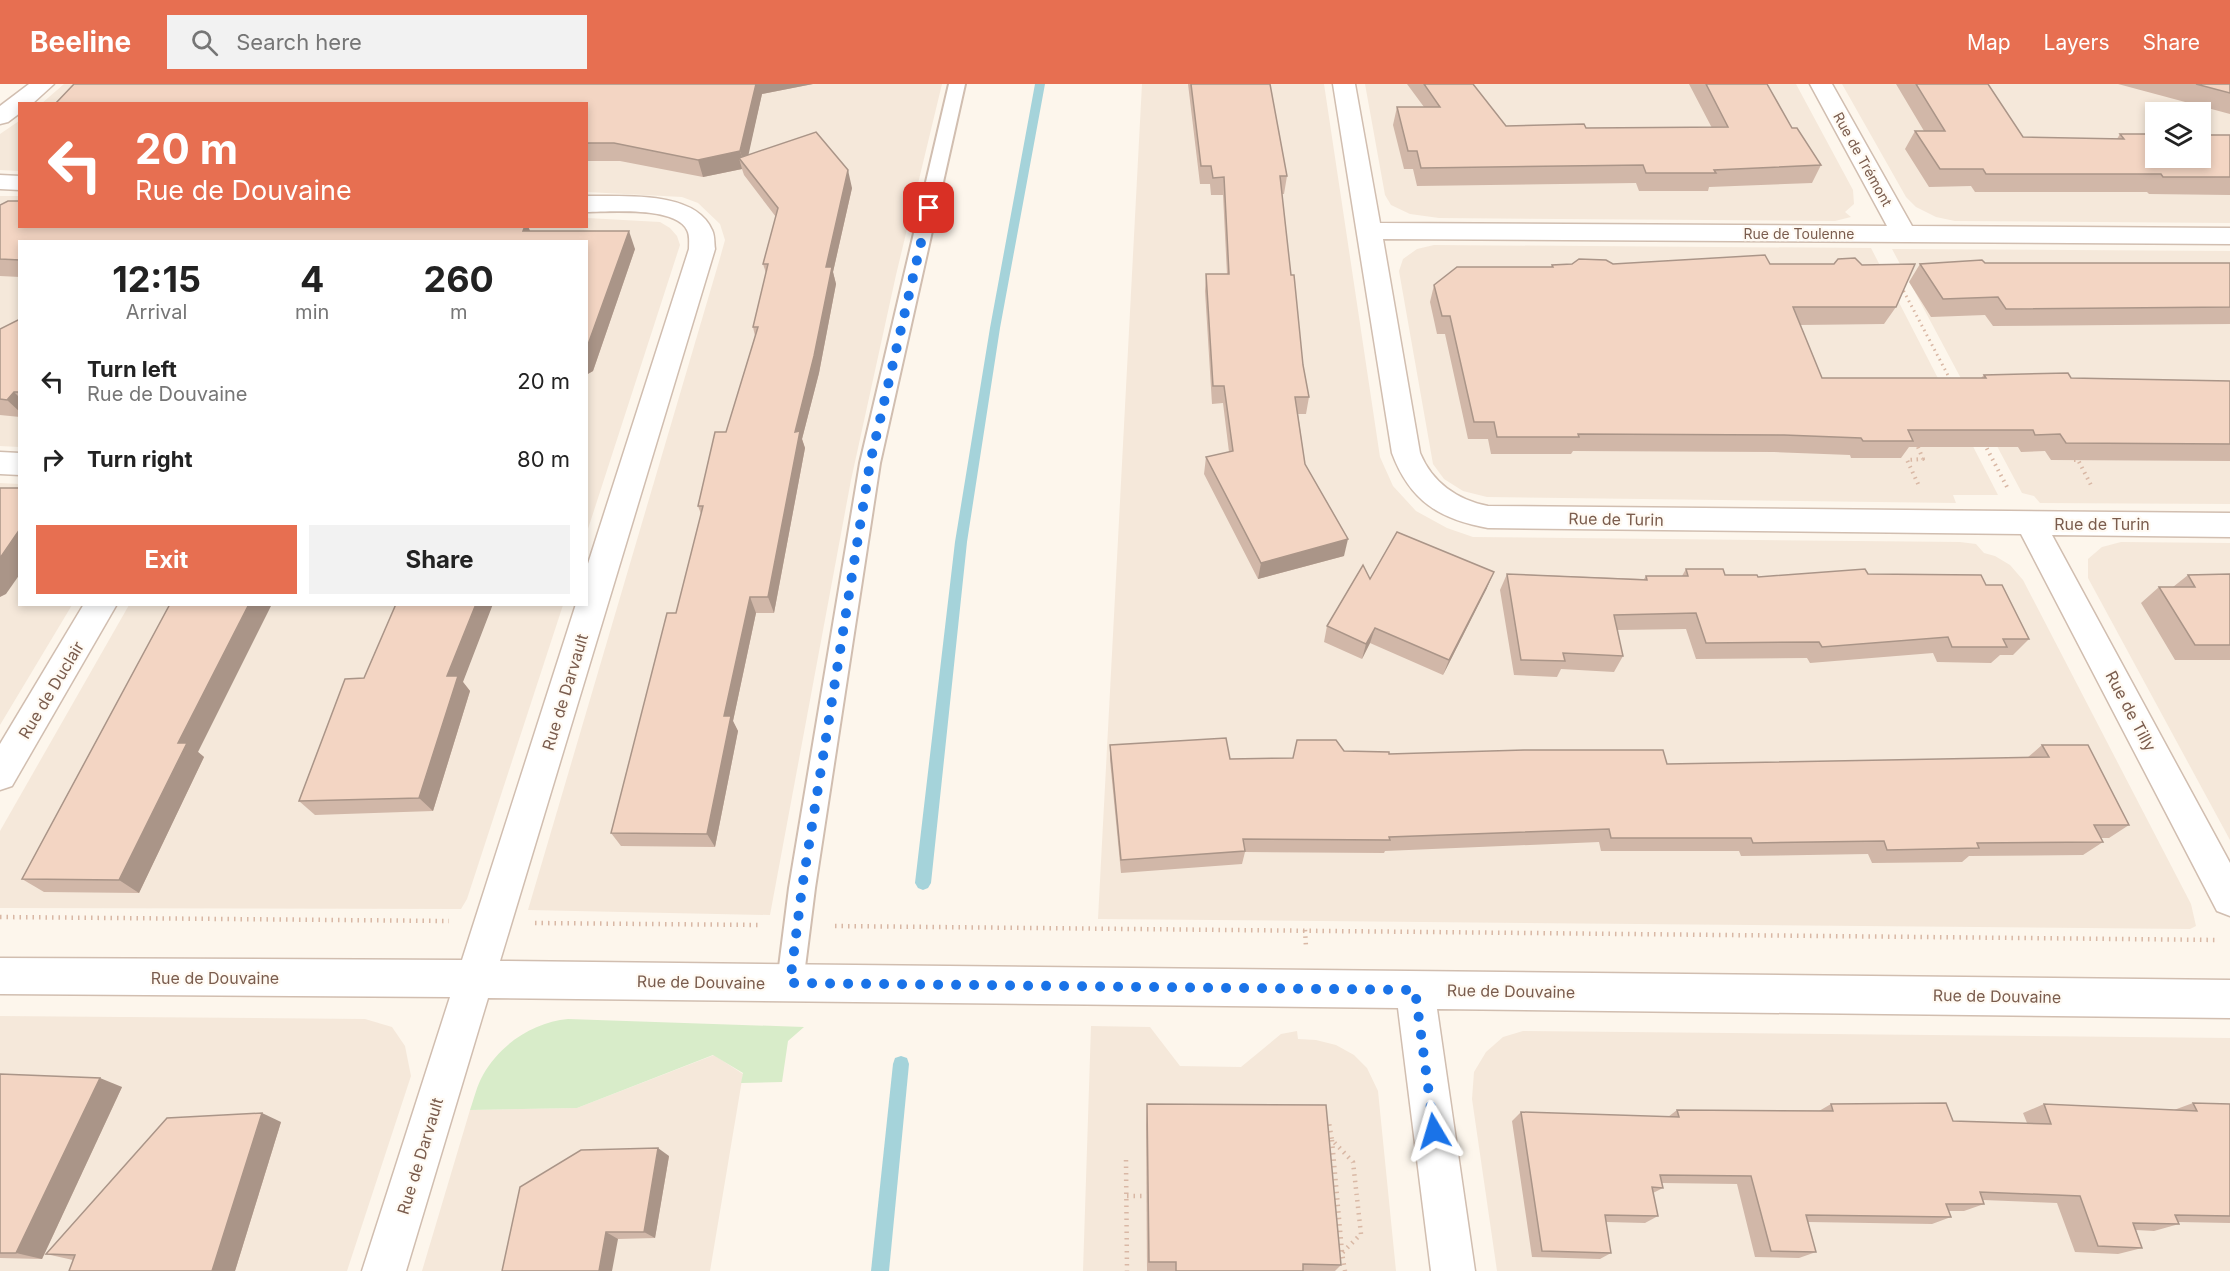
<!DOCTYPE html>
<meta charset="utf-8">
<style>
body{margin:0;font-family:Inter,sans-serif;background:#f2f2f2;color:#222;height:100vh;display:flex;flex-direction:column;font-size:22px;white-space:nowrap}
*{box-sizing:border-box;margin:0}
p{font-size:20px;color:#767676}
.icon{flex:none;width:33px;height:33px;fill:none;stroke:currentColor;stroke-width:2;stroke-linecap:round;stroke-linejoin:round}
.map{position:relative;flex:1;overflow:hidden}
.drawer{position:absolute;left:18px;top:156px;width:570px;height:366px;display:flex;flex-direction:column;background:#fff;border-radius:0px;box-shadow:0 3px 9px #0003}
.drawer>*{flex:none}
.top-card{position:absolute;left:18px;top:18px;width:570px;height:126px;border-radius:0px;box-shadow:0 3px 9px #0003;background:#e76f51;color:#fff;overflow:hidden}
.controls{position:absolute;left:2145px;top:18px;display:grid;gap:12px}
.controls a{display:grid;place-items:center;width:66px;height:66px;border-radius:0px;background:#fff;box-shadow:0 3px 9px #0003;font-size:30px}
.pin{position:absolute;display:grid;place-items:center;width:51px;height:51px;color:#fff;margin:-26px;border-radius:12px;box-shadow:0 3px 9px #0006}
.me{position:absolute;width:66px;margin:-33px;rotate:353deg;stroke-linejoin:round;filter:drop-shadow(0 0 4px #0008)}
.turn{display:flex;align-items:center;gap:21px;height:126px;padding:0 18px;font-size:27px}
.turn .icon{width:78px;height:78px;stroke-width:2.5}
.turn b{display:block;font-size:42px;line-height:51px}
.eta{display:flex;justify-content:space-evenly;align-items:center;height:102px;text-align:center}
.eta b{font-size:36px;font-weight:700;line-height:42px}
.button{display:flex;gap:12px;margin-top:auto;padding:12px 18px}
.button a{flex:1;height:69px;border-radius:0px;background:#e76f51;color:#fff;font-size:24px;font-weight:700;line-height:69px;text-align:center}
.button a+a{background:#f2f2f2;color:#222}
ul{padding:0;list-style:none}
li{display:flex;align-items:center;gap:18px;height:78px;padding:0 18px}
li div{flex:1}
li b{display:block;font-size:22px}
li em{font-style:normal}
header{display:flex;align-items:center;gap:36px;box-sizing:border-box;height:84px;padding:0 30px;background:#e76f51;color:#fff}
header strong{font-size:28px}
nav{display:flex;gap:33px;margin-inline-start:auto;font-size:21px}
.search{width:420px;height:54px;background:#f2f2f2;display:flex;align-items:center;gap:15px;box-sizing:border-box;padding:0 21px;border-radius:0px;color:#767676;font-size:22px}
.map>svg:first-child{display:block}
.residential{fill:#f5e8da;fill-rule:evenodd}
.green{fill:#d8ecc9}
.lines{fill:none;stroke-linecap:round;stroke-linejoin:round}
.stream{fill:#a5d3da;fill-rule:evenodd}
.service-casing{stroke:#d1beb0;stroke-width:4}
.minor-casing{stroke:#d1beb0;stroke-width:3}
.path-far2{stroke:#d9b8a5;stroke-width:3;stroke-dasharray:1.5 4;stroke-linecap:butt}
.path-far1{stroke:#d9b8a5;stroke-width:4;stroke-dasharray:1.5 4.5;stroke-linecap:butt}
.path{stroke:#d9b8a5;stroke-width:4.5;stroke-dasharray:1.5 5;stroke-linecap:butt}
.service{fill:#fff;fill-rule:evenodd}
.minor{fill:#fff;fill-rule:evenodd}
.wall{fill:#d1b7a8}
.shaded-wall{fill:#aa9588}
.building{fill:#f3d5c3;stroke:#aa9588;stroke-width:1.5}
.route{stroke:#1a73e8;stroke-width:10;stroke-dasharray:0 18}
.labels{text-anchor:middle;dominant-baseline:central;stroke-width:4.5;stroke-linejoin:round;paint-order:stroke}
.far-street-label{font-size:14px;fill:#7a5c4d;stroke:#fffaf3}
.street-label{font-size:16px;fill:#7a5c4d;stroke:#fffaf3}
</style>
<header>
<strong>Beeline</strong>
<div class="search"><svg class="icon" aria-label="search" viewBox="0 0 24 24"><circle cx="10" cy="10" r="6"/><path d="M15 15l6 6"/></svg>Search here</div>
<nav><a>Map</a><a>Layers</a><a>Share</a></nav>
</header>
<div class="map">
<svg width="2230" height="1187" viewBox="0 0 2230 1187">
<rect width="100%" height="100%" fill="#fdf6ec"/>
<g class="residential">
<path d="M64 0H942L896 191 851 396 770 831 528 826 720 174 725 156 720 140 698 119 682 113 587 108 586 20H41Z"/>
<path d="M1142 0H1324L1380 373 1393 402 1416 427 1447 444 1473 453 1960 458 1976 460 1984 469 1995 472 2010 481 2023 496 2191 820 2196 842 2190 845 1098 835Z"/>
<path d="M1365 0H1796L1853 106 1854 120 1845 128 1851 133 1835 137 1439 134 1410 130 1391 121 1385 111Z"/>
<path d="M1842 0H2230V139L1955 137 1936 133 1916 123 1906 113ZM2156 28H2200V74H2156Z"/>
<path d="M19 37V87L0 86V50Z"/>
<path d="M0 112H19L20 142H586L587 134 660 138 670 144 677 152 680 161 587 448 586 158H20L19 363 0 362Z"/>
<path d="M1434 161 1871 164 1998 411H1953L1956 419 1487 413 1463 407 1444 395 1433 380 1399 187 1403 175 1417 165Z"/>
<path d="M1892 165 2230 167V420L2040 419 2034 412 2022 409Z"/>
<path d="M0 399 19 400 20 520 72 521 0 641Z"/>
<path d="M2121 458 2230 459V756L2088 494V475L2102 463Z"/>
<path d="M129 521H563L467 815 461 825 0 824V747Z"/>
<path d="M0 932 365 935 392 943 405 962 411 992 347 1187H0Z"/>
<path d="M1091 942 1150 943 1180 982 1241 983 1281 950 1297 947 1298 955 1316 956 1336 961 1354 971 1367 984 1378 1007 1396 1187H1083Z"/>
<path d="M1523 947 2230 954V1187H1497L1472 1015 1474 988 1486 968 1503 953Z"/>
<path d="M714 971 743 990 710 1187H422L470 1026 577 1024Z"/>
</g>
<path class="green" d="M568 935 804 943 788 957 782 998 741 999 743 989 713 971 577 1024 470 1026C474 1015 477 1001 483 991 500 960 534 938 568 935Z"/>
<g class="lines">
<g class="stream">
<path d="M1035 0H1045L1000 244 967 458 931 799 928 804 923 806 918 804 915 799 955 458 990 244Z"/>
<path d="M901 972 907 974 909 980 889 1187H871L893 980 895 974Z"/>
</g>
<g class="service-casing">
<path id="service" d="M949 0H965L880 379 815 804 803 899 799 908 790 912 781 908 777 899 789 804 860 379Z"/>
</g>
<g class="minor-casing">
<g id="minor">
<path d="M29 0H54L32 20H20V29L8 38 0 40V22Z"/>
<path d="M1333 0H1355L1380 139 1887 142 1810 0H1832L1912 142 2230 144V160L1383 155 1420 369C1432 398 1457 416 1488 422L2230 429V453L2052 451 2230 779V832L2217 827 2021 450 1488 444C1439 435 1410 417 1392 369Z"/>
<path d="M0 91 20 92V106L0 105Z"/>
<path d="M586 112C623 113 695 106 712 146 715 152 714 159 715 165L500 877 2230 896V934L1437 925 1475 1187H1431L1398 924 488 914 406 1187H362L450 913 0 910V874L462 876 576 520H586V486L689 165C689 159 690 151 687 146 675 122 609 128 586 128Z"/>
<path d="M0 368 20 369V391L0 390Z"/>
<path d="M84 520H117L12 702 0 706V660Z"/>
</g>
</g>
<path class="path-far2" d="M1901 202 1951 297"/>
<g class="path-far1">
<path d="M1984 359 2007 403"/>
<path d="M1918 363 1923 375 1907 376 1919 402"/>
<path d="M2074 376H2078L2092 403"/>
</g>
<g class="path">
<path d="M0 833 449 837"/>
<path d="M535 839 761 841"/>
<path d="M835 842 2219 856"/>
<path d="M1305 846 1306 863"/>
<path d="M1325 1036 1329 1039 1332 1056 1353 1078 1361 1150 1342 1169 1345 1187"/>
<path d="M1332 1056 1342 1168"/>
<path d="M1126 1076 1127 1187"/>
<path d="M1127 1112H1146"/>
</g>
<use href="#service" class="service"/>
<use href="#minor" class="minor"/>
</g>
<g class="wall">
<path d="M74 0H813L762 10 748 70 852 104 833 188 836 200 819 289 802 355 805 364 774 529H756L733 637 738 647 715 763 621 762 611 749 676 529 701 430 698 422 726 348 755 252 753 243 766 189 763 180 776 133 744 91 742 85 703 93 620 77H586V20Z"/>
<path d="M1188 0H1270L1287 92 1284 110H1282L1291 191 1303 281 1309 313 1306 330H1298L1305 380 1344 472 1258 495 1204 390 1206 373 1229 368 1223 319 1212 320 1205 207 1206 190H1227L1223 111H1211L1210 100H1200Z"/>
<path d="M1407 0H1473L1506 42 1586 44H1712L1689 0H1767L1792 44 1821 81 1812 99 1709 103 1708 107H1639L1636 99 1417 102 1413 85H1404L1393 41 1397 23H1424Z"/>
<path d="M1896 0H1988L2023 53 2117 55 2120 50 2230 51V111L2149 110 2147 108H1975L1971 102 1929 103 1905 65 1915 47H1924Z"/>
<path d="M2118 0H2230V30Z"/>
<path d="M0 121 20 142H528L530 147 635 165 593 287 586 291V158H20V193L0 192Z"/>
<path d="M1985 179H2230V240L1993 242 1985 231 1931 233 1909 198 1920 180Z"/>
<path d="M1770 180 1896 223 1884 240 1800 241 1822 294H1981L1984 291 2071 294 2230 297V377L2051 376 2045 367 2021 368 2018 363H1909L1901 374H1851L1850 371 1774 368 1573 367 1571 370H1491L1488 355H1468L1445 250H1437L1430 218 1434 201 1551 183 1552 181Z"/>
<path d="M20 235V333L0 331V245Z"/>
<path d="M1686 485 1725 491 1758 493 1868 490 1986 501 2029 555 2013 571H2000L1991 579 1937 578 1933 569 1810 579 1807 574 1696 575 1686 545 1617 546 1623 572 1614 588 1561 585 1557 593 1514 591 1500 506 1507 490 1644 495 1646 492H1682Z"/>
<path d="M2230 490V576H2175L2141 519 2159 503H2173L2188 491Z"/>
<path d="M1370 495 1487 504 1443 591 1370 559 1362 575 1324 558 1327 542Z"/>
<path d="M364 594 463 598 470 607 433 727 315 731 299 717Z"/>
<path d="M1110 661 1230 675 1293 674 1344 667 1389 670 1667 680 2027 674 2042 661 2129 741 2109 754H2101L2103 758 2083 771 1969 772 1962 778 1872 779 1868 770 1741 772 1739 767H1601L1599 758 1385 767 1384 769 1245 768 1242 780 1121 789 1110 676Z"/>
<path d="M198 668 204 673 139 809 44 808 22 795Z"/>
<path d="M0 990 122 1003 42 1175 0 1174Z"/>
<path d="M2193 1019 2230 1020V1139L2178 1138 2179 1140 2154 1147 2136 1146 2142 1164 2118 1170 2075 1168 2057 1119 1983 1116 1984 1120 1964 1127H1949L1951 1133 1932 1140 1808 1138 1816 1168 1799 1174 1755 1173 1737 1100 1662 1099 1663 1104 1653 1109 1658 1132 1645 1139 1606 1138 1611 1169 1600 1175 1532 1173 1512 1037 1521 1028 1668 1033 1677 1026 1819 1027 1831 1020 1953 1037 2027 1039 2023 1029 2044 1020 2174 1026Z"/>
<path d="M1147 1020 1341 1181 1335 1187H1147L1146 1041Z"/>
<path d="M281 1038 235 1187H69L73 1176 46 1170Z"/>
<path d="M669 1072 655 1154 618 1155 502 1187Z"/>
</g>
<g class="shaded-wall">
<path d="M756 0H813L762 10 746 82 744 80 740 67Z"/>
<path d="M740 67 744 80 739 74 742 85 703 93 698 76Z"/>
<path d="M848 86 852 104 833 188 836 200 819 289 802 355 805 364 774 529 768 513 795 348 826 183Z"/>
<path d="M525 142H528L534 158 523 147Z"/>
<path d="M629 147 635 165 593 287 586 291V266Z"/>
<path d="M14 308 20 314V328L7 316Z"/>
<path d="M20 445V490L6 510 0 513V474Z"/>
<path d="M1348 455 1344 472 1258 495 1261 479Z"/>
<path d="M1494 488 1487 504 1443 591 1449 576Z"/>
<path d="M750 513 756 529 733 637 738 647 715 763 707 750 724 632Z"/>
<path d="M249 520H272L198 668 204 673 139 809 119 796 178 659Z"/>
<path d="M476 520H493L463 598 470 607 433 727 419 714 447 592Z"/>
<path d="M1375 544 1370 559 1362 575 1366 560Z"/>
<path d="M100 994 122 1003 42 1175 16 1169Z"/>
<path d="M262 1029 281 1038 235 1187H212Z"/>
<path d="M658 1064 669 1072 655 1154 644 1148Z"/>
<path d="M606 1148 618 1155 612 1187H599Z"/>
</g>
<g class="building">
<path d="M74 0H756L740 67 698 76 614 59H586V20H55Z"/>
<path d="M1191 0H1270L1287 92H1280L1291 191H1294L1303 281 1309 313H1295L1305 380 1348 455 1261 479 1206 373 1233 367 1224 302H1213L1206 190H1229L1224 93 1213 94 1211 82H1201Z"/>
<path d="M1424 0H1473L1506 42 1584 40 1586 44 1728 43 1706 0H1767L1792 44H1797L1821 81 1714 86 1716 89H1646L1643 81 1421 84 1417 67H1408L1397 23H1440Z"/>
<path d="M1916 0H1988L2023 53 2124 55 2120 50H2156V74H2200V51H2230V93H2163L2161 90H1986L1983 85H1940L1915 47H1945Z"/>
<path d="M2196 0H2230V9Z"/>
<path d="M816 48 848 86 826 183H832L814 272 795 348 800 347 768 513H750L724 632H731L707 750 611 749 667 529H676L703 422H698L715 348H726L758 243H753L768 180H763L778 124 739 74Z"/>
<path d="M8 117H20V142H525L523 147H629L586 266V158H20V176L0 175V121Z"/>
<path d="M1765 171 1770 180H1834L1838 175 1855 174 1862 181 1915 180 1896 223H1793L1822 294H1986L1984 291 2068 289 2071 294 2230 297V360L2066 359 2060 350 2035 351 2033 346H1908L1913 357H1863L1861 354 1784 351 1578 350 1579 353H1497L1494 338H1474L1450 232H1442L1434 201 1457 183H1553L1552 181 1572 180 1579 175 1606 176 1613 180Z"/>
<path d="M1982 176 1985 179H2230V223L2006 225 1998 213 1943 215 1920 180Z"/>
<path d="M20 235V308H14L7 316 0 315V245Z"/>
<path d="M0 404H20V445L0 474Z"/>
<path d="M1397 448 1494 488 1449 576 1375 544 1366 560 1327 542 1363 481 1370 495Z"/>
<path d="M1686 485H1723L1725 491H1757L1758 493 1865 485 1868 490 1981 491 1986 501H2002L2029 555H2003L2007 563H1952L1948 553 1822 563 1819 558 1706 559 1696 529 1614 531 1623 572 1563 569 1565 577 1521 576 1507 490 1647 496 1646 492H1688Z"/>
<path d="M2230 490V561H2195L2159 503H2195L2188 491Z"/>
<path d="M170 520H249L178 659H187L119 796 22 795Z"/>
<path d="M396 520H476L447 592H458L419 714 299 717 345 595 364 594Z"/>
<path d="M1226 654 1230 675 1293 674 1297 656H1336L1344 667 1389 668V670L1524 666H1663L1667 680 2049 673 2042 661H2088L2129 741H2094L2103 758 1977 759 1979 764 1887 766 1884 757 1753 759 1751 754H1611L1609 745 1389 753 1390 756 1243 755 1245 767 1121 776 1110 661Z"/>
<path d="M0 990 100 994 16 1169H0Z"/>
<path d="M1946 1019 1953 1037 2051 1040 2044 1020 2197 1027 2193 1019 2230 1020V1132L2175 1131 2179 1140 2133 1139 2142 1164 2098 1162 2080 1112 1980 1108 1984 1120H1946L1951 1133 1806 1131 1816 1168 1771 1167 1751 1092 1660 1091 1663 1104 1652 1103 1658 1132 1605 1131 1611 1169 1542 1167 1521 1028 1679 1033 1677 1026 1833 1027 1831 1020Z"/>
<path d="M1147 1020 1326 1021 1341 1181 1303 1180V1187H1176V1178H1149Z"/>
<path d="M262 1029 212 1187H69L75 1171 46 1170 167 1034Z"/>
<path d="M658 1064 644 1148H606L599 1187H502L520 1103 581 1066Z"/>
</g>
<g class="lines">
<path class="route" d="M929 124 870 379 802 804 790 899 1415 906 1434 1047"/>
</g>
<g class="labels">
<g class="far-street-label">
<text transform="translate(1863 75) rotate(61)">Rue de Trémont</text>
<text x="1799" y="149">Rue de Toulenne</text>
</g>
<g class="street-label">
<text transform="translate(1616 435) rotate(1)">Rue de Turin</text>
<text x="2102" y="440">Rue de Turin</text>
<text transform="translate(51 606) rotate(-59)">Rue de Duclair</text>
<text transform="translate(565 608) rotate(-73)">Rue de Darvault</text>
<text transform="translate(2131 627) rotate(62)">Rue de Tilly</text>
<text x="215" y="894">Rue de Douvaine</text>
<text transform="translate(701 898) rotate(1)">Rue de Douvaine</text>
<text transform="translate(1511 907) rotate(1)">Rue de Douvaine</text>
<text transform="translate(1997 912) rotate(1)">Rue de Douvaine</text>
<text transform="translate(420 1072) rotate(-73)">Rue de Darvault</text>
</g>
</g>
</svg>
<div class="controls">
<a><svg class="icon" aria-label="layers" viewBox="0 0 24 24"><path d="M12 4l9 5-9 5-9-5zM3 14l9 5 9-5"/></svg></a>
</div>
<div class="pin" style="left:929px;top:124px;background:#d93025"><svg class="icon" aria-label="arrive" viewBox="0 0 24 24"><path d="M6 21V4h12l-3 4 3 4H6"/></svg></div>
<svg class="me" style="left:1434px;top:1047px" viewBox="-20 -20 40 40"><path d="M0-17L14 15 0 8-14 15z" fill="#1a73e8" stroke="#fff" stroke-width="4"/></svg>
<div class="top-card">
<div class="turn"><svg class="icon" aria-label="left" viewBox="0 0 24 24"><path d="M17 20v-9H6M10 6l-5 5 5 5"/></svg><div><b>20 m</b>Rue de Douvaine</div></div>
</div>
<section class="drawer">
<div class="eta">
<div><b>12:15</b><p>Arrival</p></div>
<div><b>4</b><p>min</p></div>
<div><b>260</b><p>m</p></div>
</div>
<ul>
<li><svg class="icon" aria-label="left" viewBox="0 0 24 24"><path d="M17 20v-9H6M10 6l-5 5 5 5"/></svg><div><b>Turn left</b><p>Rue de Douvaine</p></div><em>20 m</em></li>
<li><svg class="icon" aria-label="right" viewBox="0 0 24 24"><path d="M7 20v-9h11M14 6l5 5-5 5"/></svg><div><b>Turn right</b></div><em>80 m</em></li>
</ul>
<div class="button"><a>Exit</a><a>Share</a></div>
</section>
</div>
